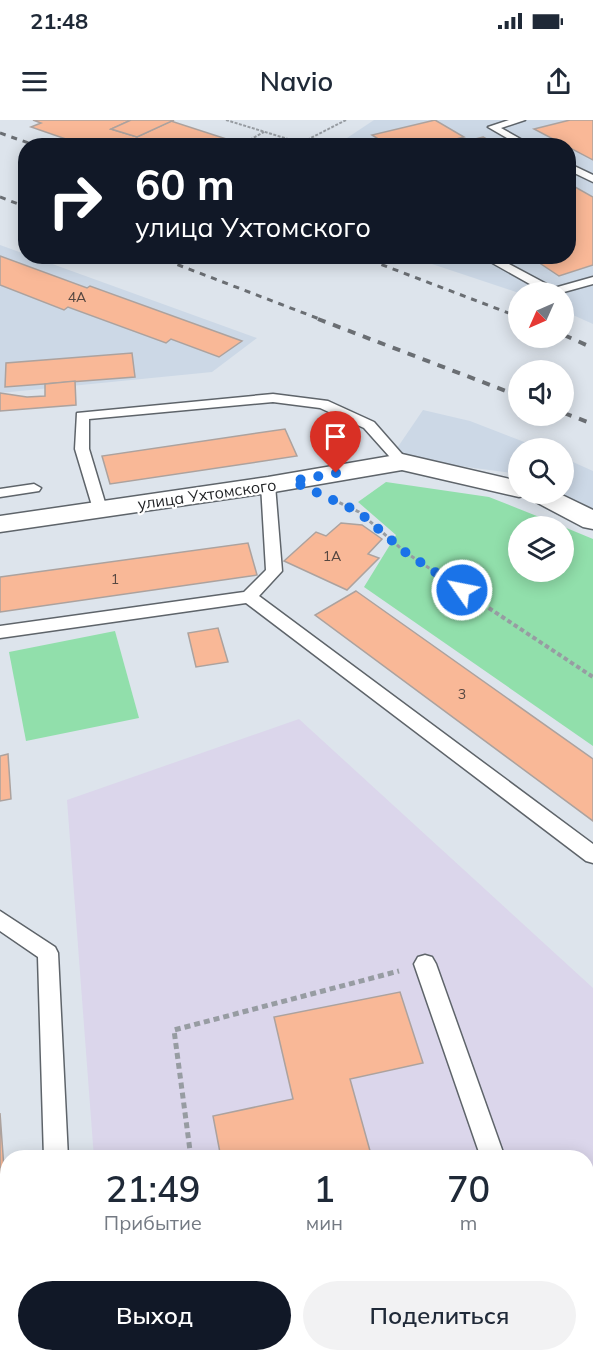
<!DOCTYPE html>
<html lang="ru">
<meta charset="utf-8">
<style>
body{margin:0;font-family:Mulish,sans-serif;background:#f2f2f3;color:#1f2937;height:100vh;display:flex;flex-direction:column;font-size:22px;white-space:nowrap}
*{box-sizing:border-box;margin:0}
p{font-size:20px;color:#747a83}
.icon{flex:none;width:33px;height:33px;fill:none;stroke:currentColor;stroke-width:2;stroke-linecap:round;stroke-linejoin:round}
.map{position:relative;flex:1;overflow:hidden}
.side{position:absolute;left:0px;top:1030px;width:594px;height:212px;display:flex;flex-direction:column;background:#fff;border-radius:24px 24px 0 0;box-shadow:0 3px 15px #0003}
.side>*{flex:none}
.guide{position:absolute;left:18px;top:18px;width:558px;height:126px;border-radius:24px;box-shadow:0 3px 15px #0003;background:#111827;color:#fff;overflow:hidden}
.needle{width:39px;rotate:225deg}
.controls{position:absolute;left:508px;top:162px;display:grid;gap:12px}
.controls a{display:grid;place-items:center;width:66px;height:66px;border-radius:50%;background:#fff;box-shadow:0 3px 15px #0003;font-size:30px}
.pin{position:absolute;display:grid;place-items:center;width:51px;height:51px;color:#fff;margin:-62px -26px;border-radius:50% 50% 50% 0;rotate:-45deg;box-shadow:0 0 6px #0007}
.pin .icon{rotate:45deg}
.me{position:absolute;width:66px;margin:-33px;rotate:303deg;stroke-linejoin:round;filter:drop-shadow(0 0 4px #0008)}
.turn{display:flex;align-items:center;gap:21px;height:126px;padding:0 18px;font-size:27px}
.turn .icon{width:78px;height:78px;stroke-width:2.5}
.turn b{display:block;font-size:42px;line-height:51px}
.eta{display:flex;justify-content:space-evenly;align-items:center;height:102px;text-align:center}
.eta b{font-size:36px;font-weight:600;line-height:42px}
.button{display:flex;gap:12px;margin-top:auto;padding:12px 18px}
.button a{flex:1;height:69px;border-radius:36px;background:#111827;color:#fff;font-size:24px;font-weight:600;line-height:69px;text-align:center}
.button a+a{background:#f2f2f3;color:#1f2937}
.status{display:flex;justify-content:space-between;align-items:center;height:42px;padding:0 30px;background:#fff;direction:ltr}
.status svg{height:16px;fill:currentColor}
header{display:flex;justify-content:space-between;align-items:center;height:78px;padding:0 18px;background:#fff;font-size:27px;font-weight:600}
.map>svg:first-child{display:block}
.built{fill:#ccd8e6}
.education{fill:#dbd6eb}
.green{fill:#91dfab}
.building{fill:#f9b897;stroke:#aca29e;stroke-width:1.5}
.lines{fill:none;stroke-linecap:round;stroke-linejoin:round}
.service-casing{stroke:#5e646a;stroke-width:3}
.minor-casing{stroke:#5e646a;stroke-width:3}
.path-far3{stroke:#979ca2;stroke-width:2;stroke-dasharray:3 1.5;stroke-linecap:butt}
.path-far2{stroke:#979ca2;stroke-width:3;stroke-dasharray:4 2;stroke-linecap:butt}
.path-far1{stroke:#979ca2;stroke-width:4;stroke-dasharray:4.5 3;stroke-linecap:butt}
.path{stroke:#979ca2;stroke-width:5;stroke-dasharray:6 4;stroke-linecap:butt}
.service{fill:#fff;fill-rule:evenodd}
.minor{fill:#fff;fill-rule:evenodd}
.rail-far1{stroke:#6a6e73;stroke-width:3;stroke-dasharray:6 6;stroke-linecap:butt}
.rail{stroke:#6a6e73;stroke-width:4;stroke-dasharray:8 8;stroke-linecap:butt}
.route{stroke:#1a73e8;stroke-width:10;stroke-dasharray:0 18}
.labels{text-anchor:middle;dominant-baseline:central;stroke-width:4.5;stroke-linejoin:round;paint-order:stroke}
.number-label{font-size:14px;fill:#564741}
.street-label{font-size:16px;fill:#1f2124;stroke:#fff}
</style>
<div class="status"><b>21:48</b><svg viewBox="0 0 49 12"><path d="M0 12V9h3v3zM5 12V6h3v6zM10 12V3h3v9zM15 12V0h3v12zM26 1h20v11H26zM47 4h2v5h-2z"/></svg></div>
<header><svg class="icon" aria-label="menu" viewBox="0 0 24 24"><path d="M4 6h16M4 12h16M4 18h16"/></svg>Navio<svg class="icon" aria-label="share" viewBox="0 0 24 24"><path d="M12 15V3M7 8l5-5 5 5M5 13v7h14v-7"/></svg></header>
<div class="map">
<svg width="593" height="1241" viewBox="0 0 593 1241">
<rect width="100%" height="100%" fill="#dde4ec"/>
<g class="built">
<path d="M374 0H593V204L564 191V172L519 173 411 137 568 136V26H335Z"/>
<path d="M0 125 25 134 26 136 33 137 257 218 212 252 0 273Z"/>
<path d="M423 290 470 301 540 328H519V354L391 337Z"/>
<path d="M564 338 593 351V389L560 374H564Z"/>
</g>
<path class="education" d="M299 599 593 868V1241H109L108 1235 586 1234V1038H94L67 680Z"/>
<g class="green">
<path d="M386 362 489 377 562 406H519V452H564V407L593 419V626L364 467 396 415 358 382Z"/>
<path d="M115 511 139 598 26 621 9 532Z"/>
<path d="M593 1124V1241H563L561 1235 586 1234 587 1126Z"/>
</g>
<g class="building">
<path d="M33 0H131L111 9 137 17 171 1 248 26H86L31 7 41 3Z"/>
<path d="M131 0H174L137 17 111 9Z"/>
<path d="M435 0 464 17 429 26H389L372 15Z"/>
<path d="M570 0H593V40L534 9Z"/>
<path d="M483 17 499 26H447Z"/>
<path d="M378 19 389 26 359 24Z"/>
<path d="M568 63 593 77V145L559 156 529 136H568Z"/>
<path d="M0 136 87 168 90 166 242 221 219 237 171 219 166 223 68 187 64 190 0 165Z"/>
<path d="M132 233 135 257 5 267 6 243Z"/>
<path d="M75 261 76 285 0 291V273L27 277 45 276V264Z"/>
<path d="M285 309 297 336 110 364 102 336Z"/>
<path d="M341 403 362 405 382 419 368 434 379 438 347 470 284 441 316 412 326 416Z"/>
<path d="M248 423 257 455 0 492V457Z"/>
<path d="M356 471 593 639V701L315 495Z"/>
<path d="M218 508 228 542 196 547 188 513Z"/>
<path d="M8 634 11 679 0 681V636Z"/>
<path d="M400 872 423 943 350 959 372 1038H221L213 996 293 979 274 897Z"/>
<path d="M0 993 8 1104V1234H16V1241H0Z"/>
<path d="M257 1234H426L428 1241H258Z"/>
</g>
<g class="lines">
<g class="service-casing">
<g id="service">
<path d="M509 0H525L501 8 533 26H521L488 7Z"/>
<path d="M568 43 593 55V62L568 50Z"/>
<path d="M480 136H494L554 168 593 157V164L564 172H544Z"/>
<path d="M273 274 328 281 374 302 409 342 407 345H397L364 308 320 288 273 282 89 299V329L107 389 100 393 93 389 75 329 77 293Z"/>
<path d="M268 361 275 365 282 451 259 476 593 724V743L586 741 246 483 0 518V506L244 472 266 450 261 365Z"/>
<path d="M34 364 41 368 39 371 0 377V369Z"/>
<path d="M0 791 55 827 58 833 68 1038H44L38 837 0 811Z"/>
<path d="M425 835 432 837 436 844 505 1038H481L414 844 418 837Z"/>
<path d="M51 1234H77L78 1241H52Z"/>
<path d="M548 1234H574L576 1241H550Z"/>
</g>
</g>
<g class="minor-casing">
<path id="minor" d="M402 334 519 361V374H560L593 390V409L583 407 532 380 528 375 519 377 402 350 268 373 0 412V396L268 357Z"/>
</g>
<g class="path-far3">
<path d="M226 0 301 23 346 0"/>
<path d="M242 24 264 12"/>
</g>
<path class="path-far2" d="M334 380 359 392 405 432 447 460"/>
<path class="path-far1" d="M445 459 593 557"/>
<g class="path">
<path d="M191 1038 174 910 399 851"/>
<path d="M218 1234 219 1241"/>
</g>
<use href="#service" class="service"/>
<use href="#minor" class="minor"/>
<g class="rail-far1">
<path d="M0 13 37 26"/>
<path d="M0 77 26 87"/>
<path d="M155 136 322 200"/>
<path d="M359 136 519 197"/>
</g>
<g class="rail">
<path d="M318 199 519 276"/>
<path d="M564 215 593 228"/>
<path d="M564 293 593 304"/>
</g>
</g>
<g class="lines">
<path class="route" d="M336 353 292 361 359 392 405 432 462 470"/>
</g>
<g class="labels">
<g class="number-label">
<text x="77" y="177">4А</text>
<text x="332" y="436">1А</text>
<text x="115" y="459">1</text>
<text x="462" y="574">3</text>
</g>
<g class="street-label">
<text transform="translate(207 374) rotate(-8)">улица Ухтомского</text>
</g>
</g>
</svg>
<div class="controls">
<a><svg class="needle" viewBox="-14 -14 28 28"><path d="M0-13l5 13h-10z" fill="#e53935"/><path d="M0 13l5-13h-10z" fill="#747a83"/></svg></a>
<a><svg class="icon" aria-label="sound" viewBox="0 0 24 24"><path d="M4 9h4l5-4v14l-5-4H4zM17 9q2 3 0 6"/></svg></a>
<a><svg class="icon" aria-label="search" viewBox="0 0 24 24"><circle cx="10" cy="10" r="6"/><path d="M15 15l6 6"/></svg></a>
<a><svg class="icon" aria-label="layers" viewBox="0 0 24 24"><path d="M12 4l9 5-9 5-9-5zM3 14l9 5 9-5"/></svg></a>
</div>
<div class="pin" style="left:336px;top:353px;background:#d93025"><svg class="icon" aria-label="arrive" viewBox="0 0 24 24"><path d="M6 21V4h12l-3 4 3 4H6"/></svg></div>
<svg class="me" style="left:462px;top:470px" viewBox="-20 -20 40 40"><circle r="17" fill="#1a73e8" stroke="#fff" stroke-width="3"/><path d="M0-11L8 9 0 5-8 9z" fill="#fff"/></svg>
<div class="guide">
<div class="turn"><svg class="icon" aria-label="right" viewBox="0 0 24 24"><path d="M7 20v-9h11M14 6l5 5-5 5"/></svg><div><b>60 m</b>улица Ухтомского</div></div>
</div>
<section class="side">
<div class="eta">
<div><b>21:49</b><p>Прибытие</p></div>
<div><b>1</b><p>мин</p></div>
<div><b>70</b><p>m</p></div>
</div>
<div class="button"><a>Выход</a><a>Поделиться</a></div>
</section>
</div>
